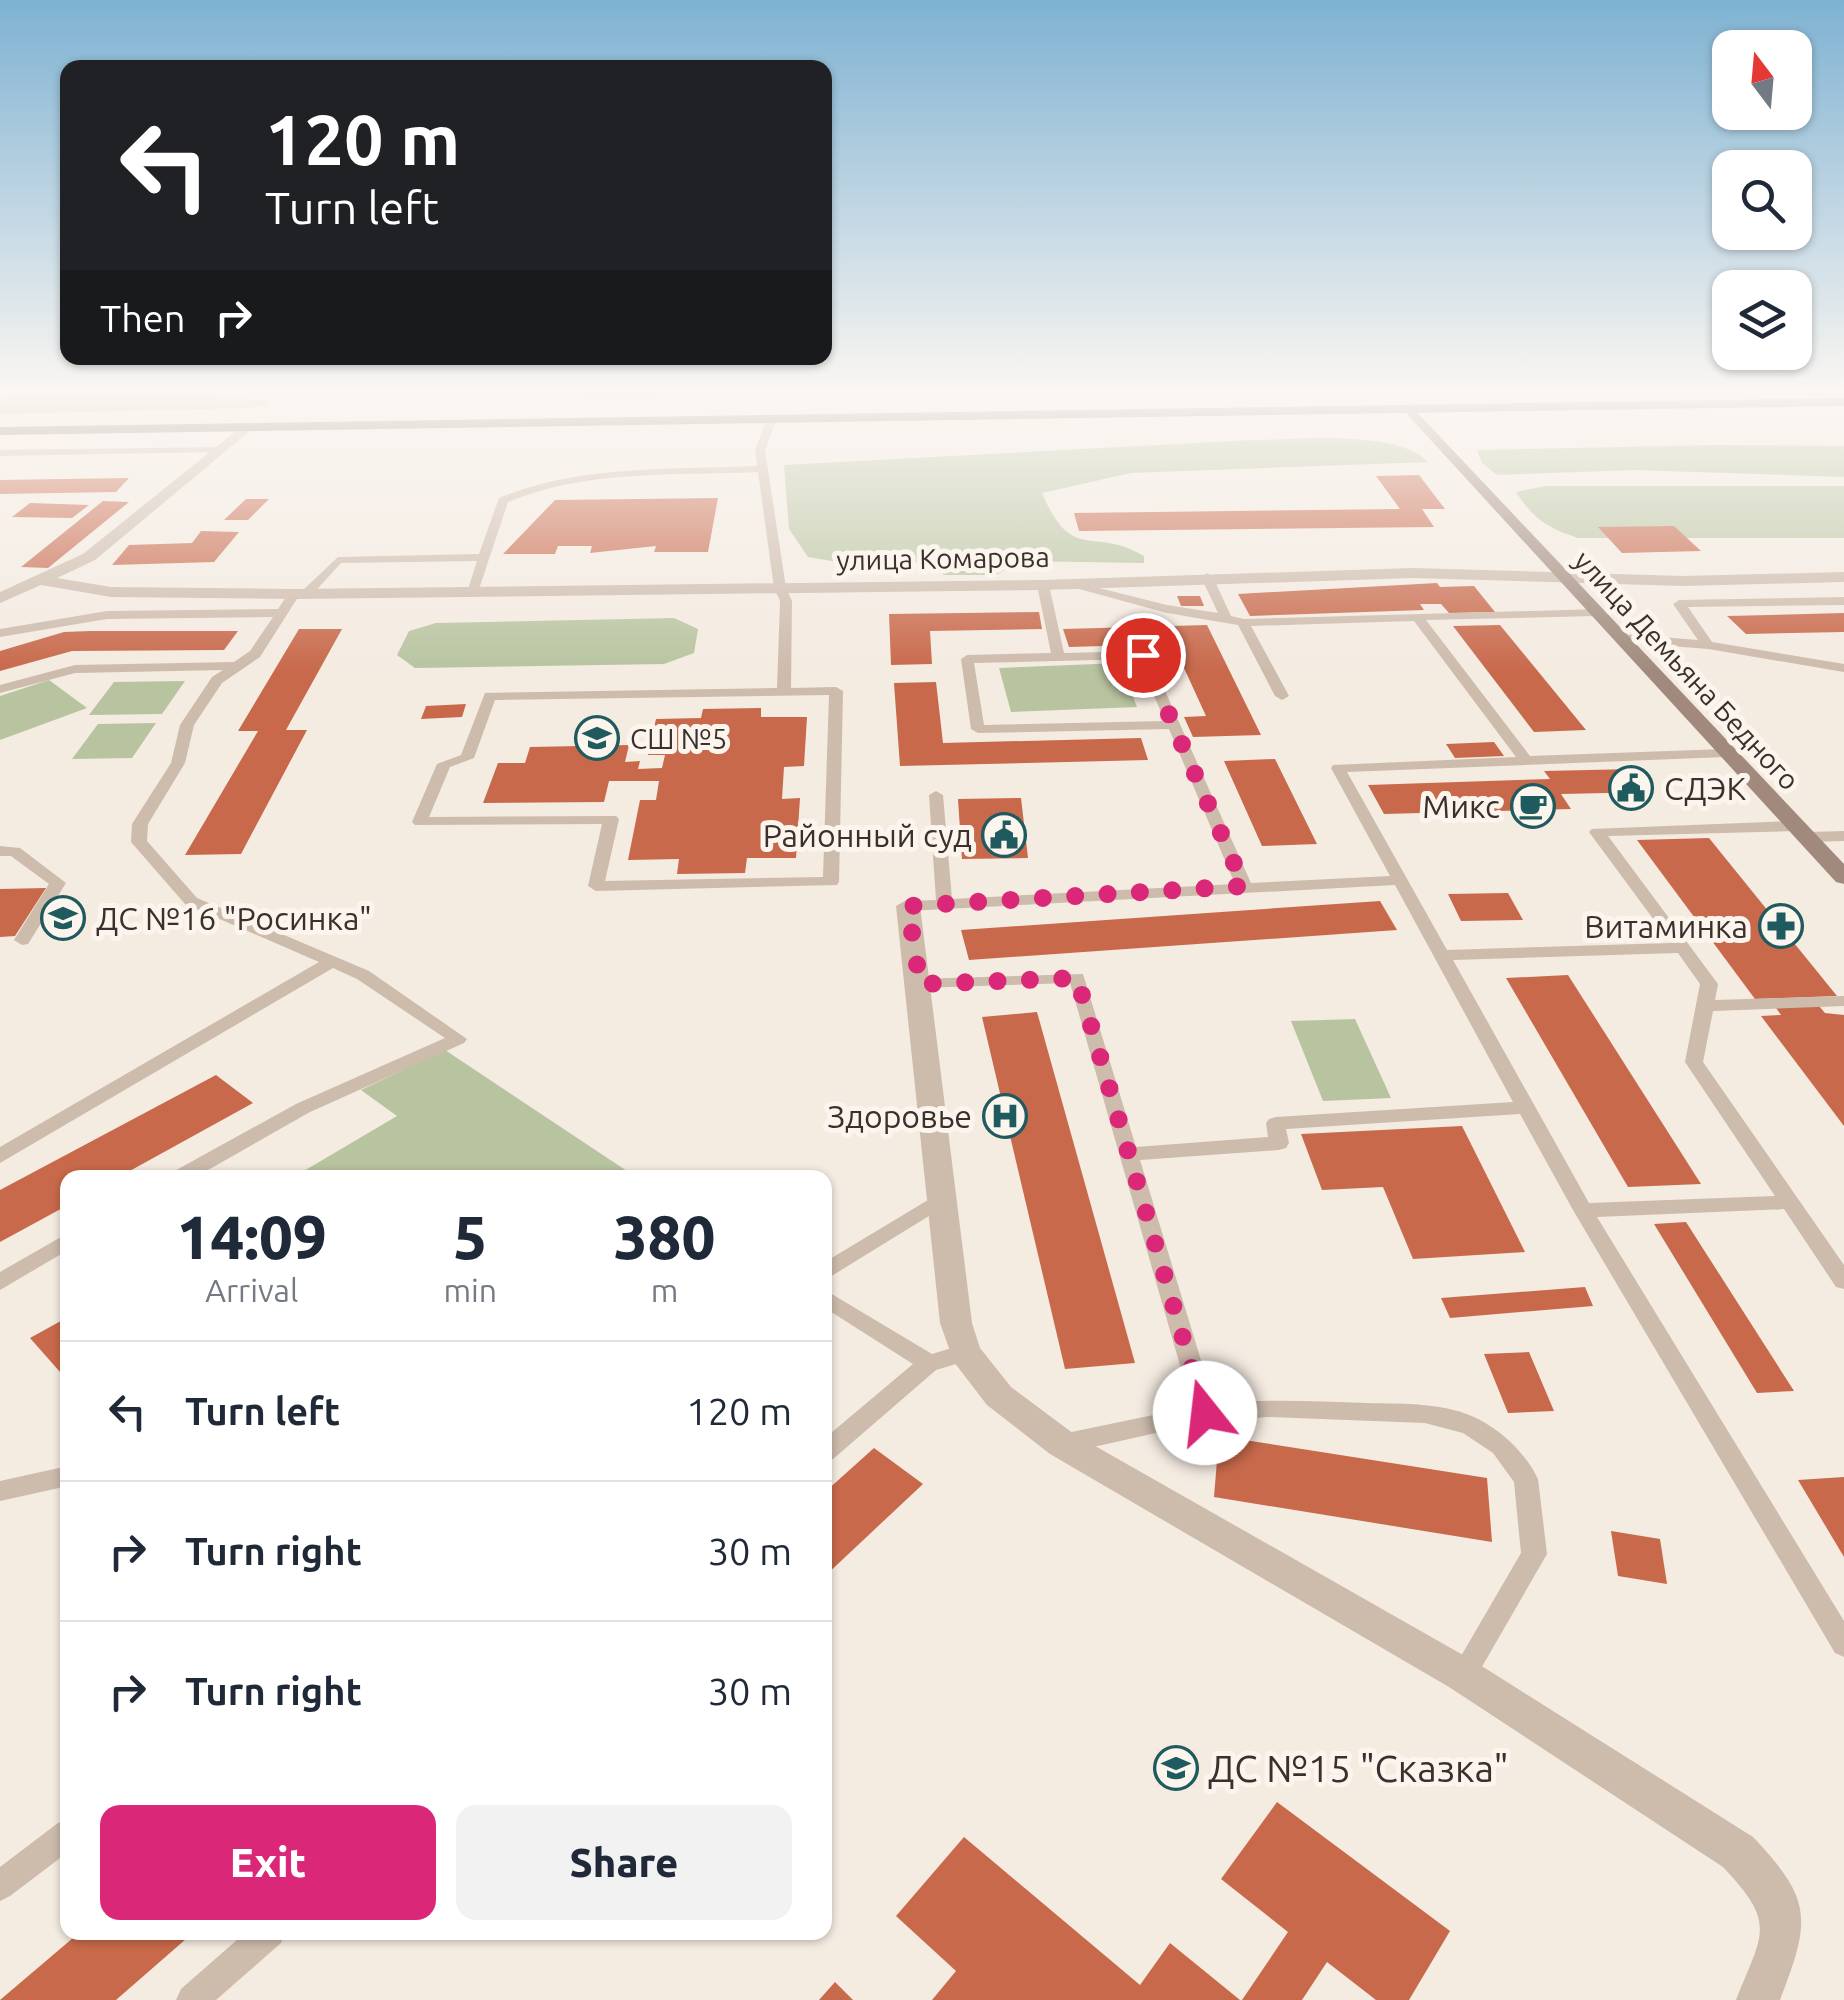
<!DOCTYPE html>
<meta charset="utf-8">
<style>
body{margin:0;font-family:Ubuntu,sans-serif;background:#f2f2f3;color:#1f2937;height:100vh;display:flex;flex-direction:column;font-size:38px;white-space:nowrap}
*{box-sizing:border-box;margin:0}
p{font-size:32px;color:#747a83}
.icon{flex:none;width:55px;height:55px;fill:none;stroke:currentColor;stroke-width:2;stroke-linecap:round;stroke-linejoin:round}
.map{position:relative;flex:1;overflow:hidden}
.sheet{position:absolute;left:60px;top:1170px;width:772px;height:770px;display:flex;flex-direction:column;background:#fff;border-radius:20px;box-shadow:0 2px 8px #0004}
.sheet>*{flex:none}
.top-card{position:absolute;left:60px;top:60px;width:772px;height:305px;border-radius:20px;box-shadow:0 2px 8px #0004;background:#202124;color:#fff;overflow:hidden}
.needle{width:65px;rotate:344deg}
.buttons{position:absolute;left:1712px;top:30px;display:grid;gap:20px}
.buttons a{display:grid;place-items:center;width:100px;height:100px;border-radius:20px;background:#fff;box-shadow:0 2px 8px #0004;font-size:50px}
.pin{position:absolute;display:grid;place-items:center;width:85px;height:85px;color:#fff;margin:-42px;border:5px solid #fff;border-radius:50%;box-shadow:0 2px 10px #0007}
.me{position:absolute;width:110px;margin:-55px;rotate:344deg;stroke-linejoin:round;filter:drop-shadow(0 0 8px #0008)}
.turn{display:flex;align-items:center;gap:35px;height:210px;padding:0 40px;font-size:45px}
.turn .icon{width:130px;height:130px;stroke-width:2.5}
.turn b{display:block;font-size:70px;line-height:85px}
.then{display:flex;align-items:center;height:95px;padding:0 40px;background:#0003;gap:20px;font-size:38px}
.eta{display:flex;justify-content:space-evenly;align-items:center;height:170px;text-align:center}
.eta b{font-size:60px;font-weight:800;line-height:70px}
.cta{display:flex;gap:20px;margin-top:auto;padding:20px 40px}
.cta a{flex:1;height:115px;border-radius:20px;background:#db2777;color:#fff;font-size:40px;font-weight:800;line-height:115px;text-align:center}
.cta a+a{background:#f2f2f3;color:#1f2937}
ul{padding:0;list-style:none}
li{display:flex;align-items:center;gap:30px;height:140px;padding:0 40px;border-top:2px solid #e0e1e3}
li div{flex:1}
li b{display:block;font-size:38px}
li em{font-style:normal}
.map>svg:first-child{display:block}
.green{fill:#b8c4a0}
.building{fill:#c8694b}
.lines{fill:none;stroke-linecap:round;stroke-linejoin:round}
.lane{fill:#cdbbac;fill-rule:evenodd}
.street{fill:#cdbbac;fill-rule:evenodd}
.secondary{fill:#a18a7d;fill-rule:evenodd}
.primary{fill:#7d675c;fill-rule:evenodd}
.route{stroke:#db2777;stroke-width:18;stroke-dasharray:0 32.4}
.labels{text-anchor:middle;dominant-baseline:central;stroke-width:10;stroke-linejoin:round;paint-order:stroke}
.far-street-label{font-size:28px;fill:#3b302b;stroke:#fbf5ee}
.far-poi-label{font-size:28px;fill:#3b302b;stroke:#fbf5ee;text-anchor:start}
.poi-label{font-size:32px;fill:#3b302b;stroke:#fbf5ee;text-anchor:end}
.near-poi-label{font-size:38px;fill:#3b302b;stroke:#fbf5ee;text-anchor:start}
</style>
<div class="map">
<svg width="1844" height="2000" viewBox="0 0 1844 2000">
<rect width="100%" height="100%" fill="#f4ebe1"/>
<g class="green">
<path d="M24 392H214L216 397 267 400V405L250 408 0 414V400Z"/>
<path d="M584 392H1091L571 399Z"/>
<path d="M1252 440C1297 440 1398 429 1428 462L1131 473 1042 493C1073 565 1092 525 1144 556V563L1021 561 996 575H944L927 562 862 566 808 557 789 529 784 465Z"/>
<path d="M1716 445 1844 446V477L1634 470 1497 475 1482 463 1477 450Z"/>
<path d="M1545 486H1844V538H1578C1548 528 1533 519 1516 492Z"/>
<path d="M674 618 698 629 694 653 664 664 415 668 397 655 409 631 436 623Z"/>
<path d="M1120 663 1137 707 1011 712 999 668Z"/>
<path d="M49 680 87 708 0 740V696Z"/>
<path d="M185 681 162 714 89 715 114 682Z"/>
<path d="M156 723 132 758 72 759 98 724Z"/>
<path d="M1355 1019 1391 1098 1323 1101 1291 1021Z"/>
<path d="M445 1050 636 1177 292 1178 397 1116 361 1090Z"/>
</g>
<g class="building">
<path d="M1419 475 1445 509H1422L1434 527 1079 531 1074 513 1400 509 1376 476Z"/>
<path d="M129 478 116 492 0 494V480Z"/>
<path d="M718 498 708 552H654L656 546 590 553 592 546H558L555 554H503L555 500Z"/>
<path d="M246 499H269L248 520H224Z"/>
<path d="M103 501 129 502 48 568 21 567Z"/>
<path d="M30 503 89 505 72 518 12 517Z"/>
<path d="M1674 526 1701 551 1622 553 1598 527Z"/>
<path d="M201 531 239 532 214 562 112 565 129 545 192 543Z"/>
<path d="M1437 583 1440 587 1474 586 1495 612 1449 613 1441 604H1420L1424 610 1250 616 1238 594Z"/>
<path d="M1177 596H1200L1204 606H1181Z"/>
<path d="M1039 612 1042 629 930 631 932 664 891 665 889 614Z"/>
<path d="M1844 613V632L1746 634 1727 616Z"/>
<path d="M1207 625 1261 735 1193 737 1184 717 1206 716 1173 644 1069 647 1063 629Z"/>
<path d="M1500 625 1586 730 1534 732 1453 626Z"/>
<path d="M299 629H342L286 730H307L241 854 185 855 258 731H238Z"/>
<path d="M90 631H238L224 650 72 651 0 671V651L64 632Z"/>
<path d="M936 682 943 743 1141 738 1148 760 900 766 894 683Z"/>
<path d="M466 704 462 717 421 719 426 706Z"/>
<path d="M761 708V717H807L804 766 784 767 782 799 800 798 796 858H747L745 873 677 874 679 859 628 860 640 800H656L659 781H609L604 802 483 803 498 763H525L530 747 629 745 625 762 640 761 638 769 662 768 665 755H648L656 719 701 718 703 709Z"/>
<path d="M1494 742 1504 756 1455 758 1446 744Z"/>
<path d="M1275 759 1317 844 1262 846 1224 761Z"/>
<path d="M1634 769 1652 792 1561 794 1571 809 1384 814 1368 785 1550 779 1544 771Z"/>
<path d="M1021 798 1028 858 962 859 958 799Z"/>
<path d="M1709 838 1837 996 1755 999 1637 840Z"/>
<path d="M46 888 15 936 0 937V889Z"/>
<path d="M1508 893 1523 920 1461 921 1448 894Z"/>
<path d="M1380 901 1397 930 969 960 961 930Z"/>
<path d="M1568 975 1701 1184 1628 1187 1506 978Z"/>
<path d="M1819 1006 1825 1013 1844 1015V1126L1761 1016 1781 1015 1776 1008Z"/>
<path d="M1037 1012 1135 1363 1065 1369 982 1017Z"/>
<path d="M216 1075 253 1103 117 1178H68V1205L0 1242V1190Z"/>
<path d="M1462 1126 1525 1252 1413 1259 1383 1187 1322 1190 1301 1134Z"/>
<path d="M1686 1222 1794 1391 1757 1393 1654 1224Z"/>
<path d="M1585 1287 1593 1306 1450 1318 1441 1298Z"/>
<path d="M68 1317V1381L30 1338Z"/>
<path d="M1529 1352 1554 1411 1508 1413 1484 1354Z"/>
<path d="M1219 1436 1487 1478 1492 1542 1214 1497Z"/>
<path d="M874 1448 923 1484 825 1576V1492Z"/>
<path d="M1844 1477V1557L1798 1480Z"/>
<path d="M1611 1531 1660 1539 1667 1584 1618 1576Z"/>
<path d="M1277 1802 1450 1931 1409 2000H1376L1327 1962 1302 2000H1242L1288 1932 1221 1879Z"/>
<path d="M964 1837 1140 1985 1170 1943 1240 2000H932L956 1971 896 1916Z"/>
<path d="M80 1932H194L116 2000H0Z"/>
<path d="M835 1982 853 2000H819Z"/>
</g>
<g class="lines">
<g class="lane">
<path d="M772 416 777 419 765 450 786 588 792 601 791 688 836 687 843 691 839 882 837 885 596 891 588 886 602 824 415 825 412 822 437 764 461 755 485 693 777 688 780 601 774 588 758 472C673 476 588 469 508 502L477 595 467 592 477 561 341 563 310 597H302V591L338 557 479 554 499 498C583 464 669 470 757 466L755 450 767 419ZM829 695 823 877 605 881 619 819 616 816 429 817 450 767 474 758 495 700Z"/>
<path d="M222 447 223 449 218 452 0 456V450Z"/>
<path d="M1207 573 1213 577 1231 616 1244 619 1600 609 1602 612 1596 616 1426 620 1530 756 1725 749 1732 753 1725 757 1347 772 1447 950 1671 943 1589 832 1592 829 1795 821 1803 826 1795 831 1608 836 1718 984 1715 1000 1844 996V1006L1713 1011 1703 1062 1844 1265V1289L1836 1287 1784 1209 1597 1217 1844 1621V1657L1835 1653 1573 1210 1520 1114 1286 1129 1289 1143 1286 1148 1279 1150 1140 1160 1214 1403C1265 1399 1315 1401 1367 1403 1403 1404 1447 1402 1480 1420 1504 1433 1526 1454 1538 1479L1547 1554 1472 1684 1463 1687 1454 1684 1450 1675 1521 1553 1514 1482 1493 1453 1463 1433 1425 1423 1268 1417 1205 1422 1062 1454 1054 1451 1050 1444 1054 1437 1062 1434 1192 1407 1070 983 920 988 911 983 914 979 1083 974 1136 1147 1268 1137 1266 1123 1269 1119 1276 1117 1513 1102 1395 885 908 911 900 906 908 901 936 900 929 795 936 791 943 795 952 899 1235 884 1169 729 978 733 971 729 961 659 967 655 1051 653 1037 585 1043 581 1049 585 1064 653 1143 651 1149 655 1251 883 1390 876 1331 768 1333 765 1516 757 1414 621 1251 626 1289 696 1282 700 1275 696 1238 625 1167 613 1061 584 1067 580 1167 605 1218 613 1201 577ZM1138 659 1165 721 984 725 974 663ZM1678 953 1700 984 1685 1062 1775 1196 1589 1203 1453 960Z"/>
<path d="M290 591 300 594 260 657 222 683 194 725 185 763 148 824 147 841 197 898 369 971 467 1039 464 1043 310 1112 194 1178H168L171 1173 296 1104 445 1038 357 979 333 968 0 1163V1147L319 962 185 904 131 842 132 824 171 763 180 725 212 677 223 670 75 673 0 693V685L75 665 234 662 250 651 273 617 107 619 0 637V629L107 611 278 609Z"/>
<path d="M1844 597V605L1688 607 1712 642 1844 664V672L1708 649 1621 642 1615 638 1621 634 1698 640 1673 604 1679 600Z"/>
<path d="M1844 831V841L1807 842 1799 837 1807 832Z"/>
<path d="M0 846 20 848 66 883 28 944 22 945 14 940 49 884 11 856H0Z"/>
<path d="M943 1191 950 1193 953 1198 950 1203 825 1280V1262Z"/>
<path d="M68 1233V1250L0 1290V1272Z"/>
<path d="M825 1290 932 1354 965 1344 973 1347 976 1353 973 1359 936 1370 833 1459 825 1462V1438L913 1364 825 1308Z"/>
<path d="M68 1466V1486L0 1501V1481Z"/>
<path d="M68 1819V1852L10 1896 0 1901V1867L58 1823Z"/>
<path d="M246 1932H285L281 1943 216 2000H176L181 1989Z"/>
</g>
<g class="street">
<path d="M246 423 253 427 251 430 95 560 57 578 111 587 294 589 1043 580 1413 568 1683 576 1844 572V582L1683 586 1413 578 1043 590 294 599 111 597 41 585 0 603V592L83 554Z"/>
<path d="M908 899 920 906 972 1323 980 1348 1011 1387 1074 1434 1477 1663 1753 1837C1814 1901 1810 1921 1780 2000H1736C1763 1932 1777 1924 1723 1867L1449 1687 1050 1454 987 1405 954 1362 940 1323 896 906Z"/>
</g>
<path class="secondary" d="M1411 406 1844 864V884L1836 882 1406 413 1404 410Z"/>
<path class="primary" d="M1844 398V406L0 435V427Z"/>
</g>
<linearGradient id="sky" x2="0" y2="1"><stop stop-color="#7eb2d2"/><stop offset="0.58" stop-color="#faf6f2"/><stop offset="1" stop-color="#faf6f2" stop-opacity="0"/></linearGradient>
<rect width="1844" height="672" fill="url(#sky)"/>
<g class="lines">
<path class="route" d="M1143 655 1244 886 908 906 920 984 1077 978 1205 1413"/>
</g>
<defs>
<g id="school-ring" transform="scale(2.25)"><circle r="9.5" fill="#fbf5ee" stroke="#1f5a5e" stroke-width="1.5"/><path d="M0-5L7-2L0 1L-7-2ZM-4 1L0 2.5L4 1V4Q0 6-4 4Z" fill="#1f5a5e"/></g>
<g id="civic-ring" transform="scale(2.25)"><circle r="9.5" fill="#fbf5ee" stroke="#1f5a5e" stroke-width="1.5"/><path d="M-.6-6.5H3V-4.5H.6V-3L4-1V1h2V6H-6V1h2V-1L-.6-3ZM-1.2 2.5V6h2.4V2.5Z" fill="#1f5a5e"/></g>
<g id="cafe-ring" transform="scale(2.25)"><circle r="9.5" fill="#fbf5ee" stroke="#1f5a5e" stroke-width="1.5"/><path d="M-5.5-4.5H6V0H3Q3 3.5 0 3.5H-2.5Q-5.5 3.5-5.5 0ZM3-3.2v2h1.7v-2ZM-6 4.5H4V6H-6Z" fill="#1f5a5e"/></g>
<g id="pharmacy-ring" transform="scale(2.25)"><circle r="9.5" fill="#fbf5ee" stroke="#1f5a5e" stroke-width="1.5"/><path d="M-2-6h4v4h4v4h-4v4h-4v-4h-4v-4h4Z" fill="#1f5a5e"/></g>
<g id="hospital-ring" transform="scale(2.25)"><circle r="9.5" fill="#fbf5ee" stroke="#1f5a5e" stroke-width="1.5"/><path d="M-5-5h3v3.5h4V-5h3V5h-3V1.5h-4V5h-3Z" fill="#1f5a5e"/></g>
</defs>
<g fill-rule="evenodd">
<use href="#school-ring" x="597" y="738"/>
<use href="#civic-ring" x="1631" y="788"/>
<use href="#cafe-ring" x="1533" y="806"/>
<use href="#civic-ring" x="1004" y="835"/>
<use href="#school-ring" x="63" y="918"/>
<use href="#pharmacy-ring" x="1781" y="926"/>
<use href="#hospital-ring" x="1005" y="1116"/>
<use href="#school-ring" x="1176" y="1768"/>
</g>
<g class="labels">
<g class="far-street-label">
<text transform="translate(943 558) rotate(-1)">улица Комарова</text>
<text transform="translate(1687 670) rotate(47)">улица Демьяна Бедного</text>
</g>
<g class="far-poi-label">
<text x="630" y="738">СШ №5</text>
</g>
<g class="poi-label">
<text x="1664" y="788" text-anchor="start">СДЭК</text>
<text x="1500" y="806">Микс</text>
<text x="972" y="835">Районный суд</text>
<text x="96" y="918" text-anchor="start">ДС №16 "Росинка"</text>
<text x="1748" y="926">Витаминка</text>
<text x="972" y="1116">Здоровье</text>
</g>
<g class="near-poi-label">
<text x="1208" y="1768">ДС №15 "Сказка"</text>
</g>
</g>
</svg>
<div class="buttons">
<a><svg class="needle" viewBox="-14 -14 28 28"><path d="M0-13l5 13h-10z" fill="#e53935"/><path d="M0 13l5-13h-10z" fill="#747a83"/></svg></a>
<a><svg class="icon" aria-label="search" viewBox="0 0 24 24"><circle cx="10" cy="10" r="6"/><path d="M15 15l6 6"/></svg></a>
<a><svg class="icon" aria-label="layers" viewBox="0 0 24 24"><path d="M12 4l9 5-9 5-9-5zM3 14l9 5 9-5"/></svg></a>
</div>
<div class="pin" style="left:1143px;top:655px;background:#d93025"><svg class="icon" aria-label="arrive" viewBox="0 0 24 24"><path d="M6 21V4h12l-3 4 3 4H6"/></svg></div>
<svg class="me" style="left:1205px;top:1413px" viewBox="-20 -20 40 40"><circle r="19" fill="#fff"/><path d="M0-13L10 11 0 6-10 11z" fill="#db2777"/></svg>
<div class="top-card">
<div class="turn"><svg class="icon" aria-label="left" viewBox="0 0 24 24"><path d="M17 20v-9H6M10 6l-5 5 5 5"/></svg><div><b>120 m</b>Turn left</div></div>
<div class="then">Then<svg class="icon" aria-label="right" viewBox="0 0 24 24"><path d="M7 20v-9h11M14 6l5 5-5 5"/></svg></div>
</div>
<section class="sheet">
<div class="eta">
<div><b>14:09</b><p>Arrival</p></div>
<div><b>5</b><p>min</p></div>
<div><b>380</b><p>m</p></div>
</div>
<ul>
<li><svg class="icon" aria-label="left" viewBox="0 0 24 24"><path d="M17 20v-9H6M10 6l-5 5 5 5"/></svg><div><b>Turn left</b></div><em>120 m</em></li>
<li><svg class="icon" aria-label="right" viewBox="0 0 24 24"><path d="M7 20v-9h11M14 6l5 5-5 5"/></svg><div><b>Turn right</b></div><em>30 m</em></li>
<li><svg class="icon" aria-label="right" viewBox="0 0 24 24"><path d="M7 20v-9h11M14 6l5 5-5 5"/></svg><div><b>Turn right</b></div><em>30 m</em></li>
</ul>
<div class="cta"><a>Exit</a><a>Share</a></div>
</section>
</div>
